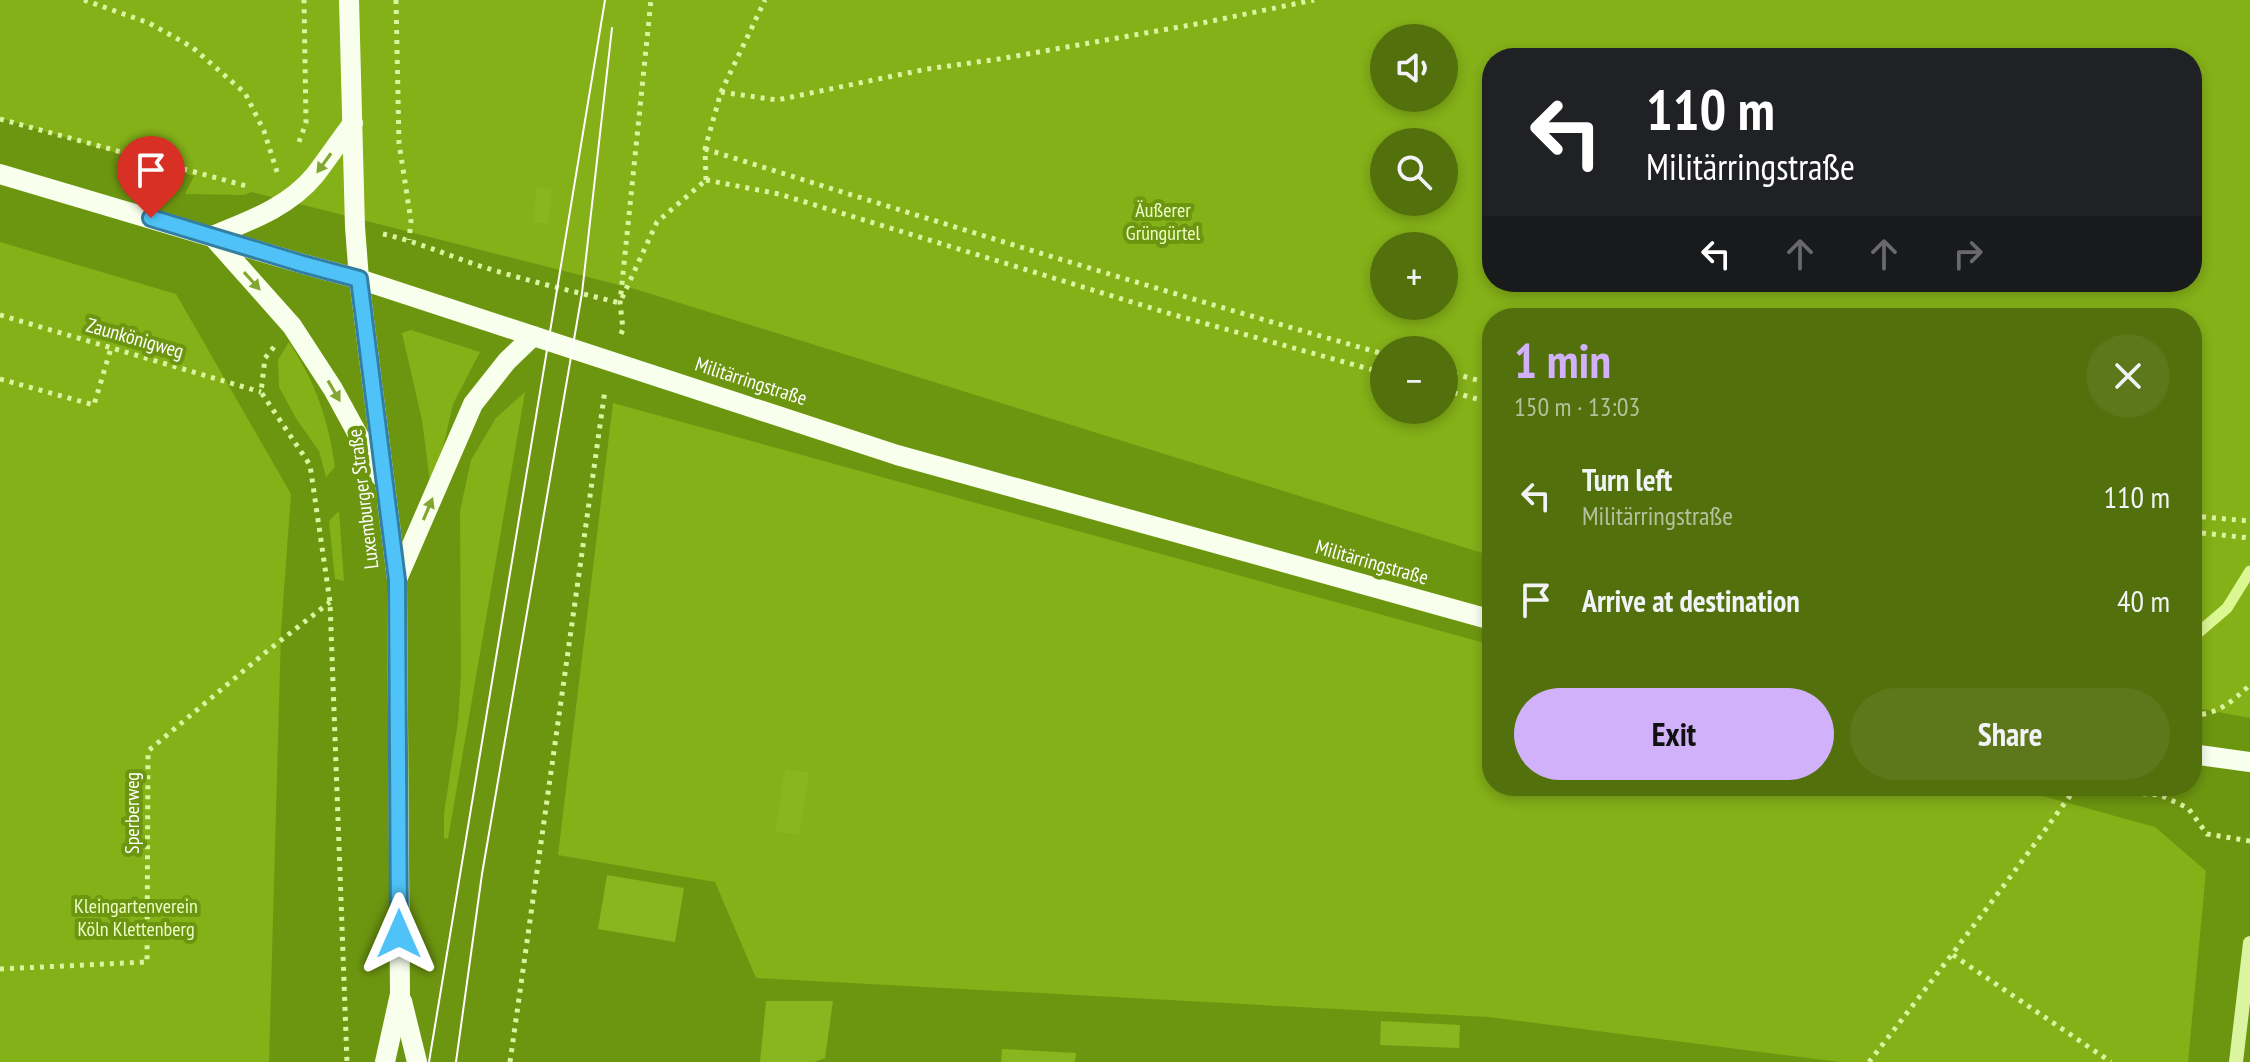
<!DOCTYPE html>
<meta charset="utf-8">
<style>
body{margin:0;font-family:"PT Sans Narrow",sans-serif;background:#5c781a;color:#f1f3f6;height:100vh;display:flex;flex-direction:column;font-size:30px;white-space:nowrap}
*{box-sizing:border-box;margin:0}
p{font-size:26px;color:#b5c19d}
.icon{flex:none;width:44px;height:44px;fill:none;stroke:currentColor;stroke-width:2;stroke-linecap:round;stroke-linejoin:round}
.map{position:relative;flex:1;overflow:hidden}
.details{position:absolute;left:1482px;top:308px;width:720px;height:488px;display:flex;flex-direction:column;background:#52700c;border-radius:32px;box-shadow:0 4px 12px #0003}
.details>*{flex:none}
.top-card{position:absolute;left:1482px;top:48px;width:720px;height:244px;border-radius:32px;box-shadow:0 4px 12px #0003;background:#202124;color:#fff;overflow:hidden}
.controls{position:absolute;left:1370px;top:24px;display:grid;gap:16px}
.controls a{display:grid;place-items:center;width:88px;height:88px;border-radius:50%;background:#52700c;box-shadow:0 4px 12px #0003;font-size:40px}
.pin{position:absolute;display:grid;place-items:center;width:68px;height:68px;color:#fff;margin:-82px -34px;border-radius:50% 50% 50% 0;rotate:-45deg;box-shadow:0 0 8px #0007}
.pin .icon{rotate:45deg}
.me{position:absolute;width:88px;margin:-44px;rotate:0deg;stroke-linejoin:round;filter:drop-shadow(0 0 6px #0008)}
.turn{display:flex;align-items:center;gap:28px;height:168px;padding:0 32px;font-size:36px}
.turn .icon{width:104px;height:104px;stroke-width:2.5}
.turn b{display:block;font-size:56px;line-height:68px}
.lanes{display:flex;align-items:center;height:76px;padding:0 32px;background:#0003;justify-content:center;gap:40px;direction:ltr}
.lanes .off{opacity:.35}
.round{display:grid;place-items:center;flex:none;width:84px;height:84px;border-radius:42px;background:#5c781a}
.overview{display:flex;align-items:center;justify-content:space-between;height:136px;padding:0 32px}
h1{font-size:48px;font-weight:600;line-height:60px;color:#d1b2fa}
.button{display:flex;gap:16px;margin-top:auto;padding:16px 32px}
.button a{flex:1;height:92px;border-radius:48px;background:#d1b2fa;color:#111;font-size:32px;font-weight:600;line-height:92px;text-align:center}
.button a+a{background:#5c781a;color:#f1f3f6}
ul{padding:0;list-style:none}
li{display:flex;align-items:center;gap:24px;height:104px;padding:0 32px}
li div{flex:1}
li b{display:block;font-size:30px}
li em{font-style:normal}
.map>svg:first-child{display:block}
.green{fill:#84b018;fill-rule:evenodd}
.lines{fill:none;stroke-linecap:round;stroke-linejoin:round}
.stream{stroke:#dbf791;stroke-width:11}
.building{fill:#89b51e}
.path{stroke:#dbf49f;stroke-width:5;stroke-dasharray:4 6;stroke-linecap:butt}
.minor{stroke:#dbf49f;stroke-width:14}
.major{stroke:#f8ffec;stroke-width:20}
.tram{stroke:#fff;stroke-width:2}
.oneway{fill:#82a631}
.route-casing{stroke:#337fa1;stroke-width:20}
.route{stroke:#4fc3f7;stroke-width:14}
.labels{text-anchor:middle;dominant-baseline:central;stroke-width:8;stroke-linejoin:round;paint-order:stroke}
.park-label{font-size:20px;fill:#eefec7;stroke:#6d9610}
.street-label{font-size:20px;fill:#fff;stroke:#6d9610}
</style>
<div class="map">
<svg width="2250" height="1062" viewBox="0 0 2250 1062">
<rect width="100%" height="100%" fill="#6d9610"/>
<g class="green">
<path d="M0 0H2250V718L2192 707V318H1492V556L635 289 252 192 243 195 185 194 194 176 0 118ZM1384 38H1444V98H1384ZM1492 58H2192V282H1492ZM1384 142H1444V202H1384ZM1384 246H1444V306H1384ZM1384 350H1444V410H1384Z"/>
<path d="M0 242 176 294 291 494 281 631 269 1062H0Z"/>
<path d="M411 330 480 352 453 404 435 482H430L422 420 402 333Z"/>
<path d="M289 342C316 384 328 418 335 467L326 477 319 451 297 420 279 387 278 360Z"/>
<path d="M525 392 448 839 444 838V814L458 721 461 676 460 511 471 460 496 418Z"/>
<path d="M613 403 1492 645V786H2007L2155 827 2206 871 2188 1062H1839L1488 1017 756 978 715 882 558 855Z"/>
<path d="M339 511 344 581 335 579 329 521Z"/>
</g>
<g class="lines">
<path class="stream" d="M2192 638 2227 608 2250 571"/>
</g>
<g class="building">
<path d="M537 187 552 189 548 224 533 222Z"/>
<path d="M785 769 809 773 799 835 775 831Z"/>
<path d="M607 875 684 888 675 942 598 929Z"/>
<path d="M766 1001H833L825 1058 814 1062H760Z"/>
<path d="M1381 1021 1460 1025 1459 1048 1380 1045Z"/>
<path d="M1002 1049 1076 1053 1075 1062H1001Z"/>
</g>
<g class="lines">
<g class="path">
<path d="M84 0 149 23 192 47 245 93 264 131 277 172"/>
<path d="M396 0 399 143 411 221 409 240"/>
<path d="M721 92 777 100 927 69 999 59 1202 23 1314 0"/>
<path d="M0 119 250 187"/>
<path d="M299 142 306 123 304 0"/>
<path d="M705 149C931 220 1156 290 1384 354"/>
<path d="M706 180 779 194 1171 314 1384 373"/>
<path d="M706 180 705 149 721 92 765 0"/>
<path d="M383 234C415 241 445 254 477 265 523 280 572 291 620 303"/>
<path d="M622 298 657 222 706 180"/>
<path d="M0 315 261 392"/>
<path d="M621 334 623 329 620 303 651 0"/>
<path d="M274 347 265 358 261 392 310 465 330 602 347 1062"/>
<path d="M1444 371 1492 384"/>
<path d="M0 379 94 405 111 348"/>
<path d="M1444 390 1492 403"/>
<path d="M2192 516 2250 521"/>
<path d="M2192 532 2250 538"/>
<path d="M2192 715C2218 715 2231 702 2250 685"/>
<path d="M2160 795 2161 786"/>
<path d="M1953 955 2111 1062"/>
<path d="M0 969 147 962 148 751 266 652 330 602"/>
<path d="M510 1062 605 390"/>
<path d="M1869 1062C1939 972 2008 881 2075 789L2160 795 2188 808 2207 834 2250 841"/>
</g>
<path class="minor" d="M2236 1062 2250 943"/>
<g class="major">
<path d="M349 0 355 227 359 279 397 580 400 994 385 1062"/>
<path d="M0 174 303 264 359 279 897 455 1492 620"/>
<path d="M212 236 292 326 333 389 381 477"/>
<path d="M212 236C249 221 289 207 315 175 328 158 340 140 353 123"/>
<path d="M398 577 473 404 507 361 533 336"/>
<path d="M2192 754 2250 762"/>
<path d="M402 1001 417 1062"/>
</g>
<g class="tram">
<path d="M429 1062 605 0"/>
<path d="M456 1062 482 874 582 293 612 28"/>
</g>
</g>
<defs><path id="oneway-solid" d="M-6-.8H1V-3.2L6.5 0L1 3.2V.8H-6Z" transform="scale(2)"/></defs>
<g class="oneway">
<use href="#oneway-solid" transform="translate(324 163) rotate(126)"/>
<use href="#oneway-solid" transform="translate(252 281) rotate(48)"/>
<use href="#oneway-solid" transform="translate(334 391) rotate(60)"/>
<use href="#oneway-solid" transform="translate(428 509) rotate(-67)"/>
</g>
<g class="lines">
<g class="route-casing">
<path id="route" d="M151 218 303 264 359 279 397 580 399 934"/>
</g>
<use href="#route" class="route"/>
</g>
<g class="labels">
<g class="park-label">
<text x="1163" y="210">Äußerer<tspan x="1163" dy="23">Grüngürtel</tspan></text>
<text x="136" y="906">Kleingartenverein<tspan x="136" dy="23">Köln Klettenberg</tspan></text>
</g>
<g class="street-label">
<text transform="translate(135 338) rotate(16)">Zaunkönigweg</text>
<text transform="translate(751 381) rotate(18)">Militärringstraße</text>
<text transform="translate(363 499) rotate(-97)">Luxemburger Straße</text>
<text transform="translate(1372 562) rotate(16)">Militärringstraße</text>
<text transform="translate(132 813) rotate(-90)">Sperberweg</text>
</g>
</g>
</svg>
<div class="controls">
<a><svg class="icon" aria-label="sound" viewBox="0 0 24 24"><path d="M4 9h4l5-4v14l-5-4H4zM17 9q2 3 0 6"/></svg></a>
<a><svg class="icon" aria-label="search" viewBox="0 0 24 24"><circle cx="10" cy="10" r="6"/><path d="M15 15l6 6"/></svg></a>
<a>+</a>
<a>−</a>
</div>
<div class="pin" style="left:151px;top:218px;background:#d93025"><svg class="icon" aria-label="arrive" viewBox="0 0 24 24"><path d="M6 21V4h12l-3 4 3 4H6"/></svg></div>
<svg class="me" style="left:399px;top:934px" viewBox="-20 -20 40 40"><path d="M0-17L14 15 0 8-14 15z" fill="#4fc3f7" stroke="#fff" stroke-width="4"/></svg>
<div class="top-card">
<div class="turn"><svg class="icon" aria-label="left" viewBox="0 0 24 24"><path d="M17 20v-9H6M10 6l-5 5 5 5"/></svg><div><b>110 m</b>Militärringstraße</div></div>
<div class="lanes"><svg class="icon" aria-label="left" viewBox="0 0 24 24"><path d="M17 20v-9H6M10 6l-5 5 5 5"/></svg><svg class="icon off" aria-label="ahead" viewBox="0 0 24 24"><path d="M12 20V5M6 11l6-6 6 6"/></svg><svg class="icon off" aria-label="ahead" viewBox="0 0 24 24"><path d="M12 20V5M6 11l6-6 6 6"/></svg><svg class="icon off" aria-label="right" viewBox="0 0 24 24"><path d="M7 20v-9h11M14 6l5 5-5 5"/></svg></div>
</div>
<section class="details">
<div class="overview"><div><h1>1 min</h1><p>150 m · 13:03</p></div><a class="round"><svg class="icon" aria-label="close" viewBox="0 0 24 24"><path d="M6 6l12 12M18 6L6 18"/></svg></a></div>
<ul>
<li><svg class="icon" aria-label="left" viewBox="0 0 24 24"><path d="M17 20v-9H6M10 6l-5 5 5 5"/></svg><div><b>Turn left</b><p>Militärringstraße</p></div><em>110 m</em></li>
<li><svg class="icon" aria-label="arrive" viewBox="0 0 24 24"><path d="M6 21V4h12l-3 4 3 4H6"/></svg><div><b>Arrive at destination</b></div><em>40 m</em></li>
</ul>
<div class="button"><a>Exit</a><a>Share</a></div>
</section>
</div>
